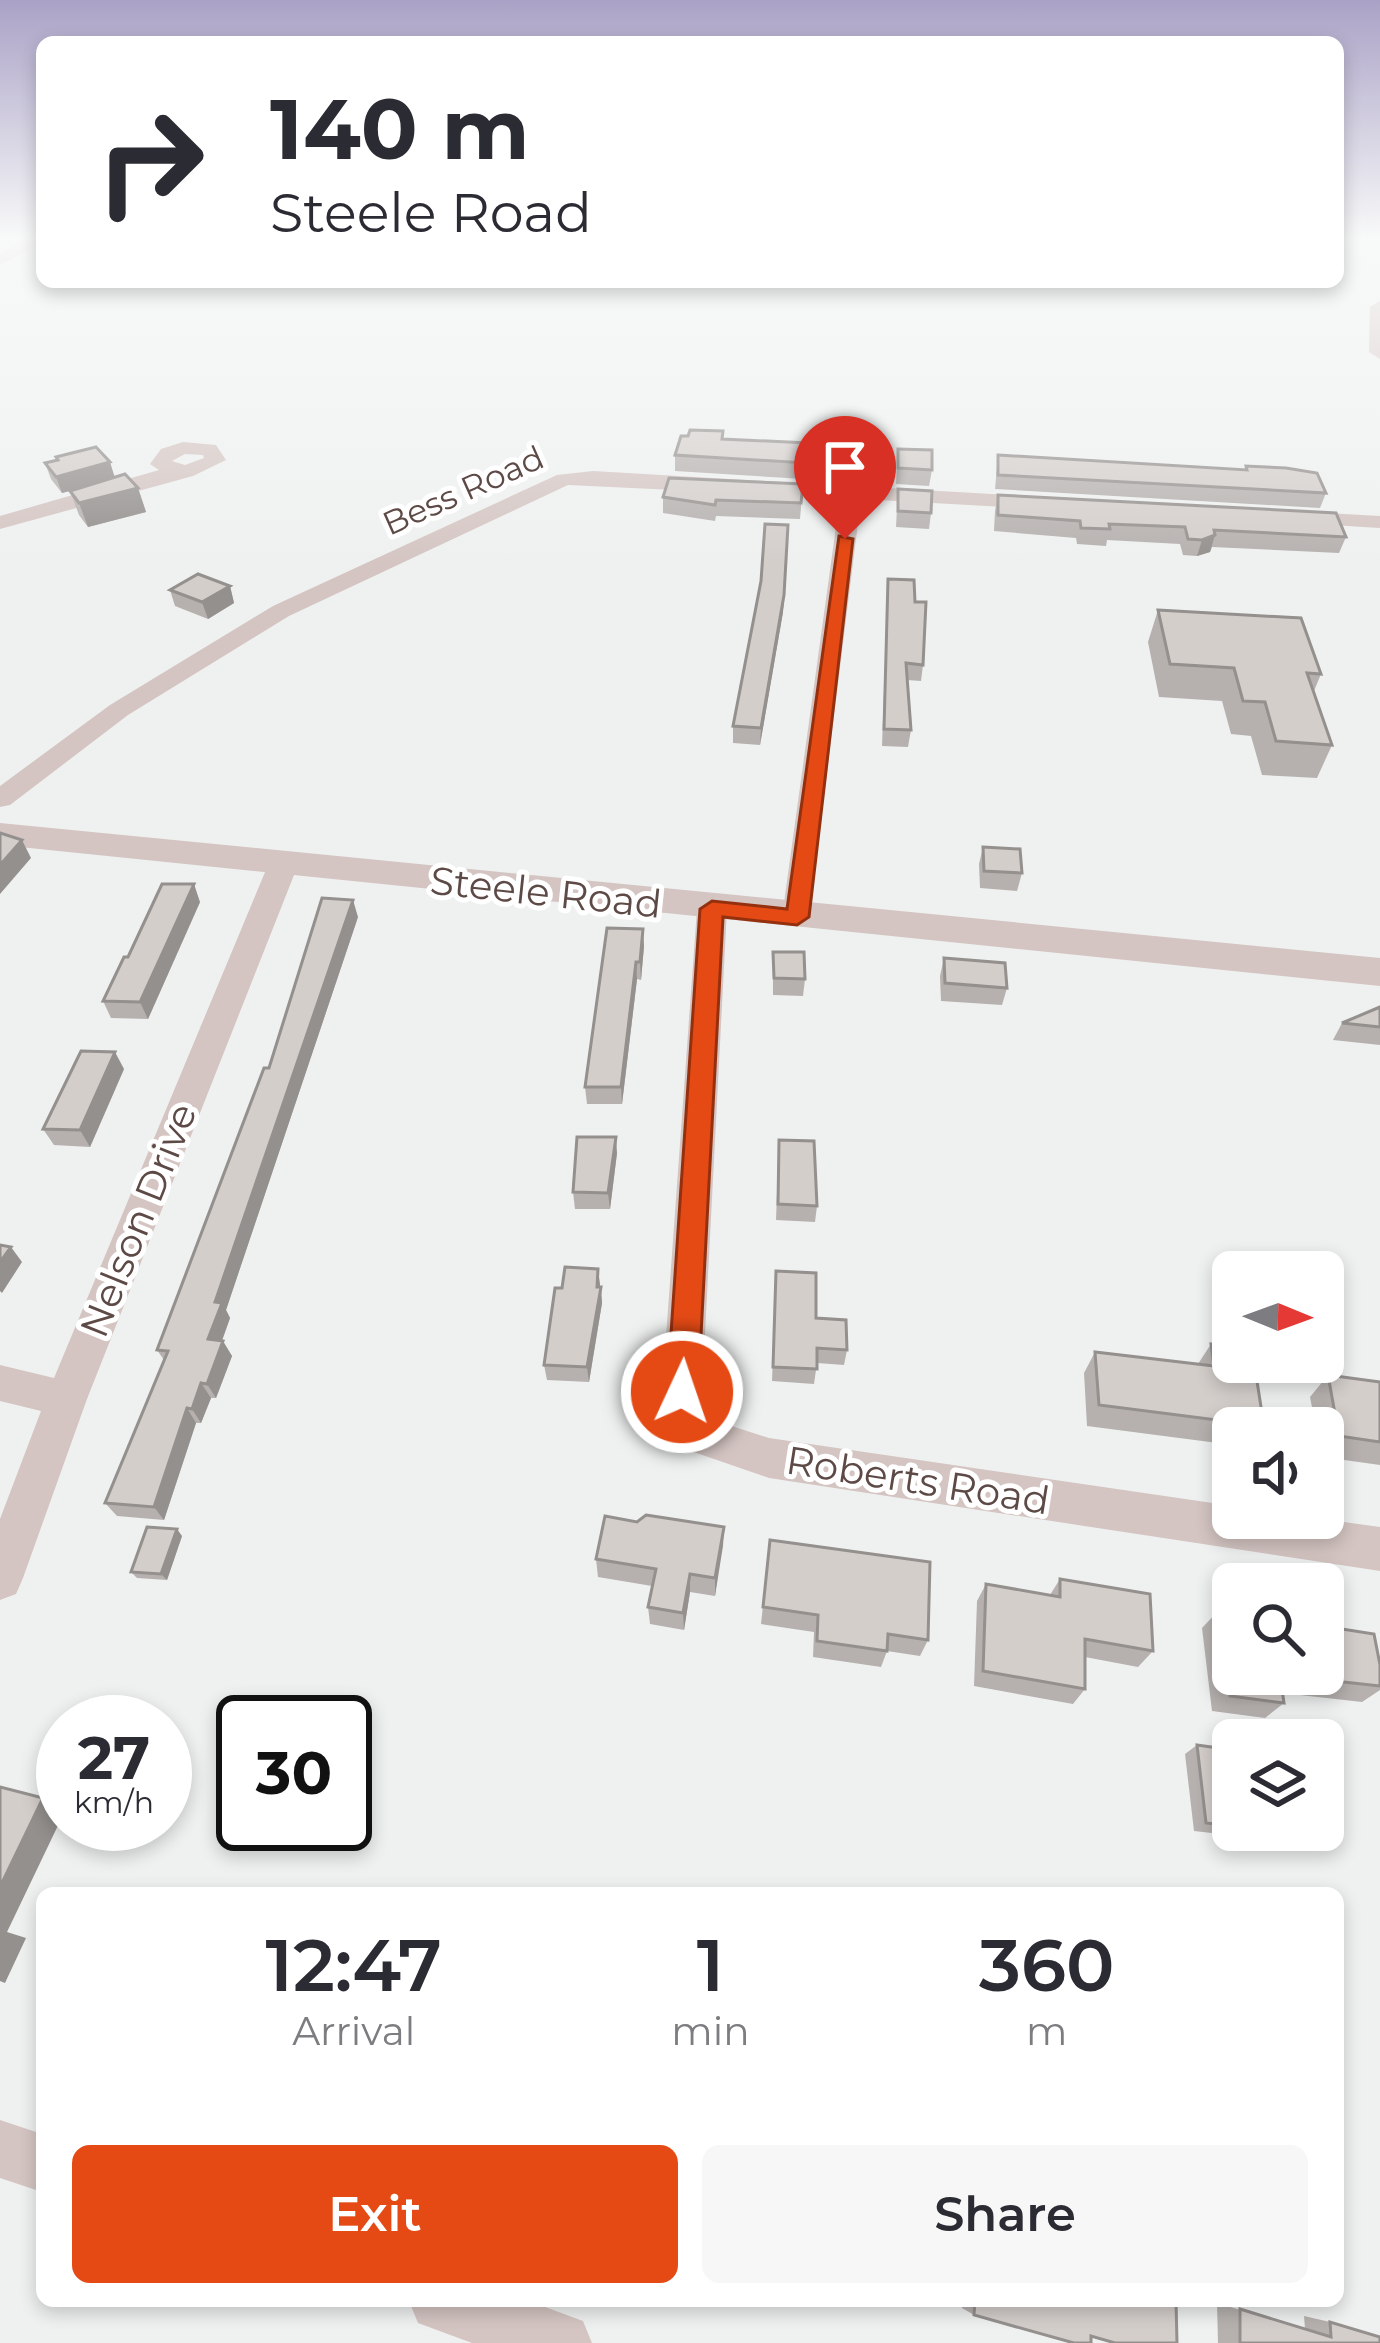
<!DOCTYPE html>
<style>
body{margin:0;font-family:Montserrat,sans-serif;background:#f7f7f7;color:#2b2b33;height:100vh;display:flex;flex-direction:column;font-size:45px;white-space:nowrap}
*{box-sizing:border-box;margin:0}
p{font-size:39px;color:#7c7c81}
.icon{flex:none;width:66px;height:66px;fill:none;stroke:currentColor;stroke-width:2;stroke-linecap:round;stroke-linejoin:round}
.map{position:relative;flex:1;overflow:hidden}
.panel{position:absolute;left:36px;top:1887px;width:1308px;height:420px;display:flex;flex-direction:column;background:#fff;border-radius:18px;box-shadow:0 6px 18px #0003}
.panel>*{flex:none}
.guide{position:absolute;left:36px;top:36px;width:1308px;height:252px;border-radius:18px;box-shadow:0 6px 18px #0003;background:#fff;color:#2b2b33;overflow:hidden}
.needle{width:78px;rotate:91deg}
.tools{position:absolute;left:1212px;top:1251px;display:grid;gap:24px}
.tools a{display:grid;place-items:center;width:132px;height:132px;border-radius:18px;background:#fff;box-shadow:0 6px 18px #0003;font-size:60px}
.speed{position:absolute;left:36px;top:1695px;display:flex;gap:24px;font-size:60px;font-weight:700;text-align:center}
.speed>*{display:grid;place-content:center;width:156px;height:156px;border-radius:50%;background:#fff;box-shadow:0 6px 18px #0003;line-height:1}
.speed small{font-size:30px;font-weight:400}
.speed .limit{border:6px solid #111;border-radius:18px;background:#fff;color:#111}
.pin{position:absolute;display:grid;place-items:center;width:102px;height:102px;color:#fff;margin:-123px -51px;border-radius:50% 50% 50% 0;rotate:-45deg;box-shadow:0 0 12px #0007}
.pin .icon{rotate:45deg}
.me{position:absolute;width:132px;margin:-66px;rotate:3deg;stroke-linejoin:round;filter:drop-shadow(0 0 9px #0008)}
.turn{display:flex;align-items:center;gap:42px;height:252px;padding:0 36px;font-size:54px}
.turn .icon{width:156px;height:156px;stroke-width:2.5}
.turn b{display:block;font-size:84px;line-height:102px}
.eta{display:flex;justify-content:space-evenly;align-items:center;height:204px;text-align:center}
.eta b{font-size:72px;font-weight:600;line-height:84px}
.primary-button{display:flex;gap:24px;margin-top:auto;padding:24px 36px}
.primary-button a{flex:1;height:138px;border-radius:18px;background:#e54a15;color:#fff;font-size:48px;font-weight:600;line-height:138px;text-align:center}
.primary-button a+a{background:#f7f7f7;color:#2b2b33}
.map>svg:first-child{display:block}
.lines{fill:none;stroke-linecap:round;stroke-linejoin:round}
.minor{fill:#d4c5c2;fill-rule:evenodd}
.tertiary{fill:#d4c5c2;fill-rule:evenodd}
.wall{fill:#b6b1af}
.shaded-wall{fill:#94908e}
.building{fill:#d4cecb;stroke:#94908e;stroke-width:3}
.route{fill:#e54a15;stroke:#95300e;stroke-width:3}
.labels{text-anchor:middle;dominant-baseline:central;stroke-width:10;stroke-linejoin:round;paint-order:stroke}
.far-street-label{font-size:33px;fill:#5d4a46;stroke:#fff}
.street-label{font-size:39px;fill:#5d4a46;stroke:#fff}
</style>
<div class="map">
<svg width="1380" height="2343" viewBox="0 0 1380 2343">
<rect width="100%" height="100%" fill="#eff1f1"/>
<g class="lines">
<g class="minor">
<path d="M31 237H42V243L0 265V254Z"/>
<path d="M183 442 216 445 226 460 193 476 0 529V516L159 470 150 464 161 449ZM185 454 203 455 204 458 185 465 172 461Z"/>
<path d="M593 471 1043 497 1054 503 1043 509 861 499 808 924H786L782 917 840 498 568 485 289 616 128 715 10 805 0 807V786L110 705 273 606 557 475Z"/>
<path d="M1290 511 1380 516V528L1282 522V512Z"/>
<path d="M283 856 298 865 87 1399 23 1578 16 1594 0 1600V1519L41 1411 0 1401V1365L54 1378 268 865Z"/>
<path d="M712 899 727 909 702 1392 713 1420 769 1438 1233 1506V1518H1315L1380 1527V1571L769 1478 682 1448 662 1392 697 909Z"/>
<path d="M0 2120 42 2134V2192L0 2178Z"/>
<path d="M409 2301H529L583 2321 592 2343H472L418 2323Z"/>
</g>
<g class="tertiary">
<path d="M1380 301V359L1369 352 1370 307Z"/>
<path d="M0 823 1380 958V986L0 845Z"/>
</g>
</g>
<g class="wall">
<path d="M723 439 808 443 804 479 675 471V455Z"/>
<path d="M898 449 932 470 929 486 896 484Z"/>
<path d="M998 455 1244 470 1246 466 1326 493 1320 508 995 489Z"/>
<path d="M56 457 115 477 138 488 146 512 88 527 79 515 70 491 62 493 51 479 45 463 57 461Z"/>
<path d="M803 484 800 519 716 516 715 521 663 513V497Z"/>
<path d="M898 489 931 513 929 529 896 527Z"/>
<path d="M998 495 1346 537 1339 553 1212 547 1210 552 1197 556 1183 555 1180 544 1107 540 1106 546 1077 544 1076 538 994 531 995 511Z"/>
<path d="M788 525 783 612 760 745 733 743V726Z"/>
<path d="M888 579 915 602 923 665 921 681 907 680 911 730 908 747 882 746Z"/>
<path d="M230 586 234 603 208 619 175 606 170 590Z"/>
<path d="M1158 610 1321 674 1314 691 1332 745 1317 778 1262 775 1251 736 1231 734 1222 701 1159 697 1148 642Z"/>
<path d="M983 847 1022 873 1017 891 980 888 979 864Z"/>
<path d="M200 902 148 1019 111 1018 103 1001 128 957Z"/>
<path d="M358 917 226 1310 230 1318 222 1341 232 1356 216 1398H211L201 1423H196L164 1520 117 1516 105 1503 164 1360 157 1350 269 1068Z"/>
<path d="M644 946 641 980 637 979 622 1104H587L585 1087Z"/>
<path d="M773 952 805 979 803 996 773 995Z"/>
<path d="M944 958 1007 988 1002 1005 941 1001 940 976Z"/>
<path d="M1380 1007V1045L1333 1040 1342 1023Z"/>
<path d="M124 1069 90 1147 54 1145 43 1129Z"/>
<path d="M779 1140 817 1206 815 1222 776 1220Z"/>
<path d="M617 1153 610 1209H575L573 1192Z"/>
<path d="M776 1271 816 1318 847 1350 844 1365 817 1363 814 1384 772 1381Z"/>
<path d="M600 1287 602 1303 589 1382 547 1380 544 1365Z"/>
<path d="M1211 1344 1264 1426 1262 1428H1233V1445L1087 1426 1084 1373 1095 1352 1198 1364Z"/>
<path d="M1328 1375 1380 1382V1465L1323 1457V1428H1316L1310 1397Z"/>
<path d="M637 1522 724 1527 715 1596 690 1592 684 1630 650 1624 648 1607 652 1586 598 1577 596 1559Z"/>
<path d="M182 1536 167 1580 137 1578 131 1572Z"/>
<path d="M770 1540 928 1640 920 1656 887 1651 881 1667 813 1657 814 1632 761 1624Z"/>
<path d="M1060 1579 1153 1651 1138 1667 1085 1657V1689L1073 1704 974 1686 977 1601 986 1584 1050 1595Z"/>
<path d="M1218 1611 1380 1665V1690L1362 1702 1282 1693 1284 1703 1265 1718 1212 1711 1202 1628Z"/>
<path d="M1197 1745 1233 1750V1830H1260L1247 1837 1194 1831 1185 1754Z"/>
<path d="M963 2301H1176L1091 2336 974 2315 962 2308Z"/>
<path d="M1217 2303 1305 2329 1304 2316 1330 2322 1380 2343H1218Z"/>
</g>
<g class="shaded-wall">
<path d="M110 462 115 478 62 493 56 477Z"/>
<path d="M138 488 146 512 88 527 79 503Z"/>
<path d="M1215 535 1210 552 1197 556 1202 540Z"/>
<path d="M230 586 234 603 208 619 202 602Z"/>
<path d="M784 595 783 612 760 745 761 728Z"/>
<path d="M22 840 31 858 0 894V865Z"/>
<path d="M194 884 200 902 148 1019 140 1002Z"/>
<path d="M353 900 358 917 226 1310 230 1318 217 1354 208 1339 215 1302Z"/>
<path d="M643 929 644 946 641 980 640 962Z"/>
<path d="M636 962 637 979 622 1104 621 1087Z"/>
<path d="M115 1052 124 1069 90 1147 80 1130Z"/>
<path d="M616 1137 617 1153 610 1209 608 1193Z"/>
<path d="M11 1247 22 1262 2 1293 0 1291V1262Z"/>
<path d="M598 1269 600 1284 599 1299 601 1287 602 1303 589 1382 587 1367Z"/>
<path d="M223 1341 232 1356 216 1398 207 1384Z"/>
<path d="M201 1383 211 1398 201 1423 192 1409Z"/>
<path d="M187 1408 196 1423 164 1520 154 1507Z"/>
<path d="M724 1527 723 1546 715 1596V1578Z"/>
<path d="M177 1529 182 1536 167 1580 161 1574Z"/>
<path d="M690 1574V1592L684 1630 683 1613Z"/>
<path d="M43 1798 63 1809V1815L7 1932 26 1938 5 1983 0 1981V1887Z"/>
</g>
<g class="building">
<path d="M690 430 723 431 722 439 808 443 806 463 675 455 681 436H688Z"/>
<path d="M96 447 110 462 56 477 45 463 58 460 56 457Z"/>
<path d="M898 449 932 450V470L898 468Z"/>
<path d="M998 455 1247 470 1246 466 1286 468 1317 473 1326 493 998 475Z"/>
<path d="M125 474 138 488 79 503 70 491Z"/>
<path d="M669 478 803 484 801 503 716 500 715 505 663 497Z"/>
<path d="M898 489 932 491 931 513 898 511Z"/>
<path d="M998 495 1336 513 1346 537 1214 530 1215 535 1202 540 1188 539 1185 527 1109 524 1110 529 1081 528 1080 521 998 515Z"/>
<path d="M765 524 788 525 784 595 761 728 733 726 761 581Z"/>
<path d="M198 574 230 586 202 602 170 590Z"/>
<path d="M888 579 914 580 915 602H926L923 665 906 663 911 730 884 729Z"/>
<path d="M1158 610 1301 618 1321 674 1307 673 1332 745 1276 741 1265 702 1243 701 1234 668 1170 664Z"/>
<path d="M0 833 22 840 0 865Z"/>
<path d="M983 847 1020 849 1022 873 984 871Z"/>
<path d="M162 884H194L140 1002 103 1001 124 957H128Z"/>
<path d="M322 898 353 900 215 1302 222 1303 208 1339 223 1341 207 1384 201 1383 192 1409 187 1408 154 1507 105 1503 168 1351 157 1350 264 1068H269Z"/>
<path d="M607 928 643 929 640 962H636L621 1087H585Z"/>
<path d="M773 952H804L805 979 774 978Z"/>
<path d="M944 958 1005 963 1007 988 945 983Z"/>
<path d="M1380 1007V1027L1342 1023Z"/>
<path d="M81 1051 115 1052 80 1130 43 1129Z"/>
<path d="M577 1137H616L608 1193 573 1192Z"/>
<path d="M779 1140 814 1141 817 1206 778 1204Z"/>
<path d="M0 1245 11 1247 0 1262Z"/>
<path d="M565 1267 598 1269 597 1287H601L587 1367 544 1365 555 1288H562Z"/>
<path d="M776 1271 816 1273V1318L846 1320 847 1350 817 1348V1369L773 1367Z"/>
<path d="M1211 1344 1233 1346V1362H1254L1264 1426 1099 1405 1095 1352 1214 1366Z"/>
<path d="M1328 1375 1380 1382V1442L1339 1436Z"/>
<path d="M646 1515 724 1527 715 1578 690 1574 683 1613 648 1607 656 1569 596 1559 605 1516 637 1522Z"/>
<path d="M147 1527 177 1529 161 1574 131 1572Z"/>
<path d="M770 1540 930 1562 928 1640 888 1634 887 1651 817 1641 818 1615 763 1607Z"/>
<path d="M1060 1579 1150 1594 1153 1651 1085 1639V1689L983 1671 986 1584 1060 1597Z"/>
<path d="M1218 1611 1233 1613V1674H1323V1626L1374 1634 1380 1665V1686L1280 1675 1284 1703 1230 1696Z"/>
<path d="M1197 1745 1233 1750V1826L1206 1823Z"/>
<path d="M0 1787 43 1798 0 1887Z"/>
<path d="M975 2301H1176L1177 2343H1115L1091 2336V2343H1074L974 2315Z"/>
<path d="M1240 2309 1331 2337 1330 2322 1380 2337V2343H1240Z"/>
</g>
<linearGradient id="sky" x2="0" y2="1"><stop stop-color="#aaa2c6"/><stop offset="0.42" stop-color="#f8f9f9"/><stop offset="1" stop-color="#f8f9f9" stop-opacity="0"/></linearGradient>
<rect width="1380" height="565" fill="url(#sky)"/>
<path class="route" d="M839 536 853 539 809 917 797 925 723 917 698 1392 693 1402 682 1406 672 1402 667 1392 700 909 712 901 787 909Z"/>
<g class="labels">
<g class="far-street-label">
<text transform="translate(463 490) rotate(-24)">Bess Road</text>
</g>
<g class="street-label">
<text transform="translate(546 892) rotate(6)">Steele Road</text>
<text transform="translate(138 1220) rotate(-68)">Nelson Drive</text>
<text transform="translate(918 1480) rotate(9)">Roberts Road</text>
</g>
</g>
</svg>
<div class="tools">
<a><svg class="needle" viewBox="-14 -14 28 28"><path d="M0-13l5 13h-10z" fill="#e53935"/><path d="M0 13l5-13h-10z" fill="#7c7c81"/></svg></a>
<a><svg class="icon" aria-label="sound" viewBox="0 0 24 24"><path d="M4 9h4l5-4v14l-5-4H4zM17 9q2 3 0 6"/></svg></a>
<a><svg class="icon" aria-label="search" viewBox="0 0 24 24"><circle cx="10" cy="10" r="6"/><path d="M15 15l6 6"/></svg></a>
<a><svg class="icon" aria-label="layers" viewBox="0 0 24 24"><path d="M12 4l9 5-9 5-9-5zM3 14l9 5 9-5"/></svg></a>
</div>
<div class="speed"><div>27<small>km/h</small></div><div class="limit">30</div></div>
<div class="pin" style="left:845px;top:539px;background:#d93025"><svg class="icon" aria-label="arrive" viewBox="0 0 24 24"><path d="M6 21V4h12l-3 4 3 4H6"/></svg></div>
<svg class="me" style="left:682px;top:1392px" viewBox="-20 -20 40 40"><circle r="17" fill="#e54a15" stroke="#fff" stroke-width="3"/><path d="M0-11L8 9 0 5-8 9z" fill="#fff"/></svg>
<div class="guide">
<div class="turn"><svg class="icon" aria-label="right" viewBox="0 0 24 24"><path d="M7 20v-9h11M14 6l5 5-5 5"/></svg><div><b>140 m</b>Steele Road</div></div>
</div>
<section class="panel">
<div class="eta">
<div><b>12:47</b><p>Arrival</p></div>
<div><b>1</b><p>min</p></div>
<div><b>360</b><p>m</p></div>
</div>
<div class="primary-button"><a>Exit</a><a>Share</a></div>
</section>
</div>
